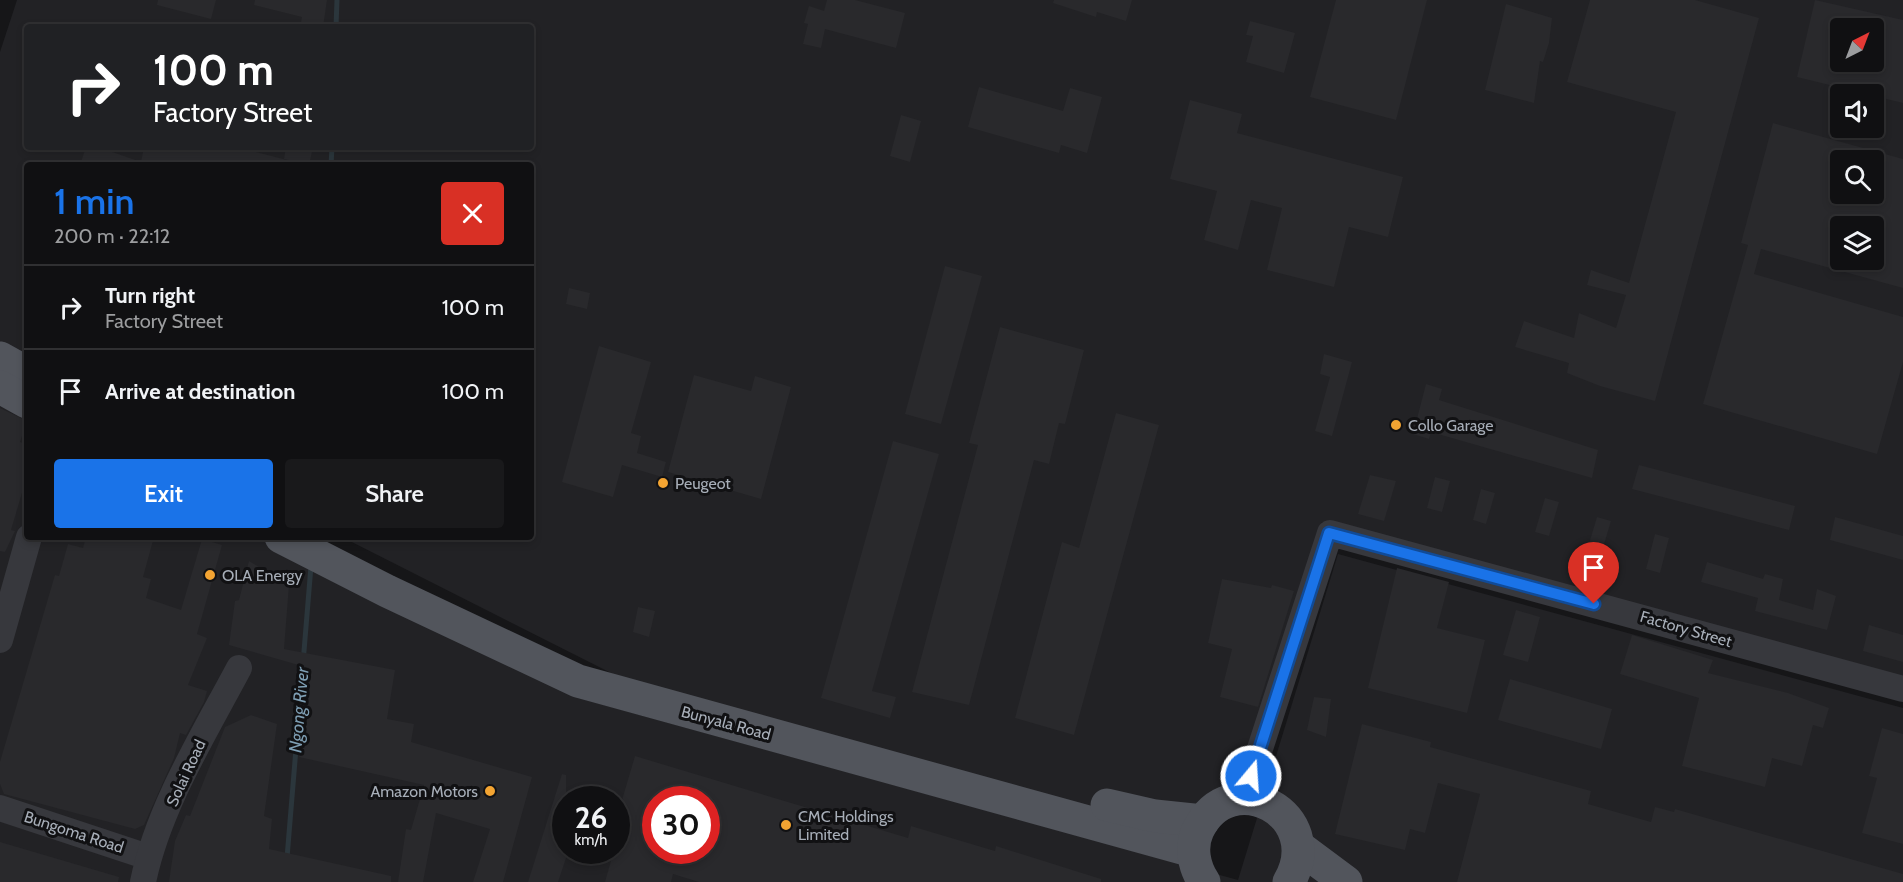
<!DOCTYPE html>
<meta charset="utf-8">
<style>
body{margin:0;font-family:Cabin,sans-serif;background:#19191b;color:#f1f3f6;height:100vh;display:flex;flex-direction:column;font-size:22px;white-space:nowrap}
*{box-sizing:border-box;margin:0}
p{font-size:20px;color:#9c9d9f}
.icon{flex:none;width:33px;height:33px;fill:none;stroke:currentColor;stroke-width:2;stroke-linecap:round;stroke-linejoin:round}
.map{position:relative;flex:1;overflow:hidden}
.side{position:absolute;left:24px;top:162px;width:510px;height:378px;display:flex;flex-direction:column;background:#101012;border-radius:6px;box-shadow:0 3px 9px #0003,0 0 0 2px #303032}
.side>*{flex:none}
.banner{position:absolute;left:24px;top:24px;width:510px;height:126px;border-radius:6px;box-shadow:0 3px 9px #0003,0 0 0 2px #303032;background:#202124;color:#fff;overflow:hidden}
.needle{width:39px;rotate:42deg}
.tools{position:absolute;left:1830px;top:18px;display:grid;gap:12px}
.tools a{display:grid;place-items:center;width:54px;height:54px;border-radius:6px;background:#101012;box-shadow:0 3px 9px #0003,0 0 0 2px #303032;font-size:30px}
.speed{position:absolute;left:552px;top:786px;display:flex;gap:12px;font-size:30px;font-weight:700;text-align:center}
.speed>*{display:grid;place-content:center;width:78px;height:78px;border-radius:50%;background:#101012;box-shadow:0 3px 9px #0003,0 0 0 2px #303032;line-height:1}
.speed small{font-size:15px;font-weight:400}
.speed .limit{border:9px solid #d22;background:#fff;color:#111}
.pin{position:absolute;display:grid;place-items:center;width:51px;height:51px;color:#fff;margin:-62px -26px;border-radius:50% 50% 50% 0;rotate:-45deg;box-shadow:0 0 6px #0007}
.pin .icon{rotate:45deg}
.me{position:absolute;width:66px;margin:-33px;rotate:18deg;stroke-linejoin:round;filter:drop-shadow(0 0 4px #0008)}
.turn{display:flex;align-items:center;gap:21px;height:126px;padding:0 30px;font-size:27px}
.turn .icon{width:78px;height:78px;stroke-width:2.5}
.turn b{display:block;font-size:42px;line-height:51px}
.round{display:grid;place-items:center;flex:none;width:63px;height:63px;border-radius:6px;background:#19191b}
.head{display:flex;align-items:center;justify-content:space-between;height:102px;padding:0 30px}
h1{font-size:36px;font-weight:600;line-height:45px;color:#1a73e8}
.cta{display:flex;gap:12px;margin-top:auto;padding:12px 30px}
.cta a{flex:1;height:69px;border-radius:6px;background:#1a73e8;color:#fff;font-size:24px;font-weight:600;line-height:69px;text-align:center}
.cta a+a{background:#19191b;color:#f1f3f6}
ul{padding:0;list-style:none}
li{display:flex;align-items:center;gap:18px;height:84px;padding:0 30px;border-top:2px solid #303032}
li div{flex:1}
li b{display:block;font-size:22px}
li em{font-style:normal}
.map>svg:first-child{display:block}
.built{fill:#222225;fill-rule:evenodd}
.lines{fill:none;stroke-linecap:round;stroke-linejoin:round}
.stream{stroke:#2b363c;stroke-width:5}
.building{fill:#29292c;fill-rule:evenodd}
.minor{stroke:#37383d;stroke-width:26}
.major{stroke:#52555c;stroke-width:33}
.route-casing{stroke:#114b97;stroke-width:15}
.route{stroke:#1a73e8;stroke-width:10}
.poi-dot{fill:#f3a432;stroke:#111113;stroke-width:2}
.labels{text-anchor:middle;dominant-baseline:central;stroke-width:6;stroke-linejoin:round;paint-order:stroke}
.poi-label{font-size:16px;fill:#a7aeb8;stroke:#111113;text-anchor:start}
.street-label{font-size:16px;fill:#a7aeb8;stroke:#111113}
.water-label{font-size:18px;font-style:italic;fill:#7e9eb3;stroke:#111113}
</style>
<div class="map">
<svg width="1903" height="882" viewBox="0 0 1903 882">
<rect width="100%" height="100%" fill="#161618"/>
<g class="built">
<path d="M17 0H1903V680L1322 522 1246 797 1187 839 617 676 342 537H531V165H27V365L0 349V52ZM27 27H531V147H27ZM1840 28H1874V62H1840ZM1840 94H1874V128H1840ZM1840 160H1874V194H1840ZM1840 226H1874V260H1840Z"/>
<path d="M0 406 27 419V537H260L578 698 1238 880 1338 554 1903 708V882H0ZM566 800H616V850H566ZM656 800H706V850H656Z"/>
</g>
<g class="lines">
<g class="stream">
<path d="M336 27 337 0"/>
<path d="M331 165 332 147"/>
<path d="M287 858 311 566"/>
</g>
</g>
<g class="building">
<path d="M158 0H216L211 19 157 5Z"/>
<path d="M255 0H327L323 27H300L302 17 254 5Z"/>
<path d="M827 0H855L905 13 896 48 825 29 821 48 803 44 808 24 804 23 809 6 824 11Z"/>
<path d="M1054 0H1132L1126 21 1097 12 1096 17 1053 3Z"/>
<path d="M1336 0H1427L1396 120 1310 97Z"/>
<path d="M1590 0H1695L1759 18 1655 401 1600 386 1567 373 1569 363 1515 347 1524 321 1574 338 1579 313 1616 328 1626 295 1587 285 1591 270 1629 283 1676 112 1567 82Z"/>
<path d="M1815 0 1903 20V103L1797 77ZM1840 28H1874V62H1840Z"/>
<path d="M1506 4 1552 18 1549 43 1543 62 1540 61 1534 103 1485 90Z"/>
<path d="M1250 21 1295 33 1284 73 1246 62 1253 36 1246 35Z"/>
<path d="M979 87 1063 111 1070 88 1102 97 1087 153 1061 145 1059 153 968 127Z"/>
<path d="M1190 100 1242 114 1237 133 1403 177 1388 237 1349 227 1334 287 1267 270 1282 208 1251 200 1238 250 1204 240 1217 191 1170 179Z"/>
<path d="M901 115 921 121 910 162 890 156Z"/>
<path d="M1773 123 1903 159V288L1761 249 1754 274 1903 317V362L1877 454 1703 404 1748 245 1741 243ZM1840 160H1874V194H1840ZM1840 226H1874V260H1840Z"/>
<path d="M86 147H98L141 162 144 147H236L287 160 286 165H80Z"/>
<path d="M286 147H313L309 165 284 159Z"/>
<path d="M945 266 982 276 941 424 905 414Z"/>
<path d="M569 288 590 293 587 309 566 304Z"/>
<path d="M1000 327 1084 350 1065 424 1059 423 1049 464 1034 460 969 705 912 692 978 445 969 443Z"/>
<path d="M599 346 651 362 631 433 641 436 637 453 666 462 662 477 622 465 613 497 562 482Z"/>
<path d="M1324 354 1352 362 1332 436 1315 431 1330 377 1320 374Z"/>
<path d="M694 375 751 391 755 376 791 387 761 499 668 472Z"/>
<path d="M1426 384 1442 389 1439 400 1598 450 1592 478 1431 432 1429 439 1413 434Z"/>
<path d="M0 408 27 421 20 442 27 444V476L11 530 15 531 5 552 0 551Z"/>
<path d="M1116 413 1159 425 1074 735 1015 718 1062 542 1079 548Z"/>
<path d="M893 441 939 454 872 691 896 697 890 718 821 698Z"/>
<path d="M1639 465 1795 506 1789 530 1632 489Z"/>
<path d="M1370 475 1396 481 1384 521 1358 514Z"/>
<path d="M1435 477 1450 481 1442 512 1427 508Z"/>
<path d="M1481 489 1495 493 1486 524 1473 520Z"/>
<path d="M1545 498 1559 502 1549 536 1535 532Z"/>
<path d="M1597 517 1611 521 1602 551 1588 547Z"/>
<path d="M1835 517 1903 536V560L1830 540Z"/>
<path d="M1655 534 1669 538 1660 573 1646 569Z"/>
<path d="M86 537H154L143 577 151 579 146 598 181 610 202 539 222 545 197 634 207 638 188 685 207 691 204 702 186 735 180 733 174 758 144 825 135 829 4 794 0 784V762L55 575 59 576 68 544 83 548Z"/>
<path d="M249 561 289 585 284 649 395 670 387 719 414 724 411 742 532 777 503 882H473L490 829 436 813 423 882H398L406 829 411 830 424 785 299 757 309 668 229 645 235 601 239 600Z"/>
<path d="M1707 562 1763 579 1765 574 1783 579 1779 600 1813 610 1817 589 1836 596 1827 630 1755 611 1758 598 1701 582Z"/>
<path d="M1397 568 1449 582 1437 628 1485 640 1467 713 1368 688Z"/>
<path d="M1222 579 1271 588 1272 585 1294 591 1258 707 1220 697 1232 649 1208 643Z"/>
<path d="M638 607 655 611 649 637 633 632Z"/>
<path d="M1516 610 1540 617 1528 662 1503 655Z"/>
<path d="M1869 625 1903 635V662L1863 651Z"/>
<path d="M1632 635 1713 660 1708 673 1788 693 1829 708 1823 728 1813 725 1802 766 1772 758 1765 787 1682 766 1699 698 1620 674Z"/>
<path d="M1510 679 1612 709 1601 749 1498 720Z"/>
<path d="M1314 697 1331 699 1326 737 1307 730Z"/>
<path d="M251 715 277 724 264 816 272 819 269 849 391 876V882H169L175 841 186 815 190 816 225 727Z"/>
<path d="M1362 724 1431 742 1430 747 1591 791 1588 804 1651 822 1655 807 1674 812 1675 809 1903 874V882H1457L1480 794 1438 783 1425 833 1410 829 1405 850 1335 834Z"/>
<path d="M1882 728 1903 734V844L1862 833 1877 778 1869 776Z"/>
<path d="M635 756 908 838 911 826 995 851 996 846 1101 879V882H699L673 874 671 882H605L614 850H616L625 808 620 807ZM656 800H706V850H656Z"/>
<path d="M562 774 566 775V858L558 882H528Z"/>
<path d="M0 842 119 877 118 882H0Z"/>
</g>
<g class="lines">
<g class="minor">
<path d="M0 640 29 537"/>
<path d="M1244 798 1330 533 1903 689"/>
<path d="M0 808 148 857"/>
<path d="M143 882C158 808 204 734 239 668"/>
</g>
<g class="major">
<path d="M0 358 27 373"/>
<path d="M0 387 27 402"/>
<path d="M281 537 387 591 578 681 1193 851"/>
<path d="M1107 805 1155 816 1203 821"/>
<path d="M1299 847 1346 882"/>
<path d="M1204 882C1194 867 1190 847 1198 830 1230 763 1328 814 1289 882"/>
</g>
</g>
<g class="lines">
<g class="route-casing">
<path id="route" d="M1251 776 1329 533 1594 604"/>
</g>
<use href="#route" class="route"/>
</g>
<g class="poi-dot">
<circle cx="1396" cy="425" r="6"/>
<circle cx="663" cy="483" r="6"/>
<circle cx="210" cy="575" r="6"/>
<circle cx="490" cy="791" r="6"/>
<circle cx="786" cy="825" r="6"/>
</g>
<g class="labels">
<g class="poi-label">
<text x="1408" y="425">Collo Garage</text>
<text x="675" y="483">Peugeot</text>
<text x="222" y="575">OLA Energy</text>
<text x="478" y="791" text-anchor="end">Amazon Motors</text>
<text x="798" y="816">CMC Holdings<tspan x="798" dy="18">Limited</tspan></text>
</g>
<g class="street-label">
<text transform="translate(1686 629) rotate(16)">Factory Street</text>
<text transform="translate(726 723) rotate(15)">Bunyala Road</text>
<text transform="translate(186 773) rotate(-65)">Solai Road</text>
<text transform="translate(74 832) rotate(18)">Bungoma Road</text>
</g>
<g class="water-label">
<text transform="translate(299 710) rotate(-85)">Ngong River</text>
</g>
</g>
</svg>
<div class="tools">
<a><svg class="needle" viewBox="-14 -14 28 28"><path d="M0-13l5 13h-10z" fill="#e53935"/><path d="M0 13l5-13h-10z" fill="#9c9d9f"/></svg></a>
<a><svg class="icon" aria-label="sound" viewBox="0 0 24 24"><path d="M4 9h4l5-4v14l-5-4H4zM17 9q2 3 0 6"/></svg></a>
<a><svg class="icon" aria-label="search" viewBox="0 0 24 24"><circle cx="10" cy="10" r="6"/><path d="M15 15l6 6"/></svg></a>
<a><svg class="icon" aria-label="layers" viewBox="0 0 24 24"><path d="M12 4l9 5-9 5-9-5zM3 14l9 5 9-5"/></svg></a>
</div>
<div class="speed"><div>26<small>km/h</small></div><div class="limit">30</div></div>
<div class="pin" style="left:1594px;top:604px;background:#d93025"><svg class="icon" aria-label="arrive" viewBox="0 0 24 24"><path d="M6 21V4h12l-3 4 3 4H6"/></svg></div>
<svg class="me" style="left:1251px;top:776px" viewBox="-20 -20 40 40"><circle r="17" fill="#1a73e8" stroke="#fff" stroke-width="3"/><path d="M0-11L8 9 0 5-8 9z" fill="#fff"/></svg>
<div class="banner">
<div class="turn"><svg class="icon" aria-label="right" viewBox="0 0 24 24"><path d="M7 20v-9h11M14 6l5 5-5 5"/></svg><div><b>100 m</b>Factory Street</div></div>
</div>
<section class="side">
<div class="head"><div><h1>1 min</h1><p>200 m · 22:12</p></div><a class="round" style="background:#d93025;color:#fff"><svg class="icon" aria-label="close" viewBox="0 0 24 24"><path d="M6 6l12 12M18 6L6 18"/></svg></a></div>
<ul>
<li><svg class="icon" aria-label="right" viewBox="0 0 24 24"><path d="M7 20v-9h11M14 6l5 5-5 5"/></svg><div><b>Turn right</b><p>Factory Street</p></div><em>100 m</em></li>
<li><svg class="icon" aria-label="arrive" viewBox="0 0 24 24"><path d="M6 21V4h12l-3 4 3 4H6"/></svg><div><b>Arrive at destination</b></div><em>100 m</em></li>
</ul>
<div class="cta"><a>Exit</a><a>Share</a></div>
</section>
</div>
